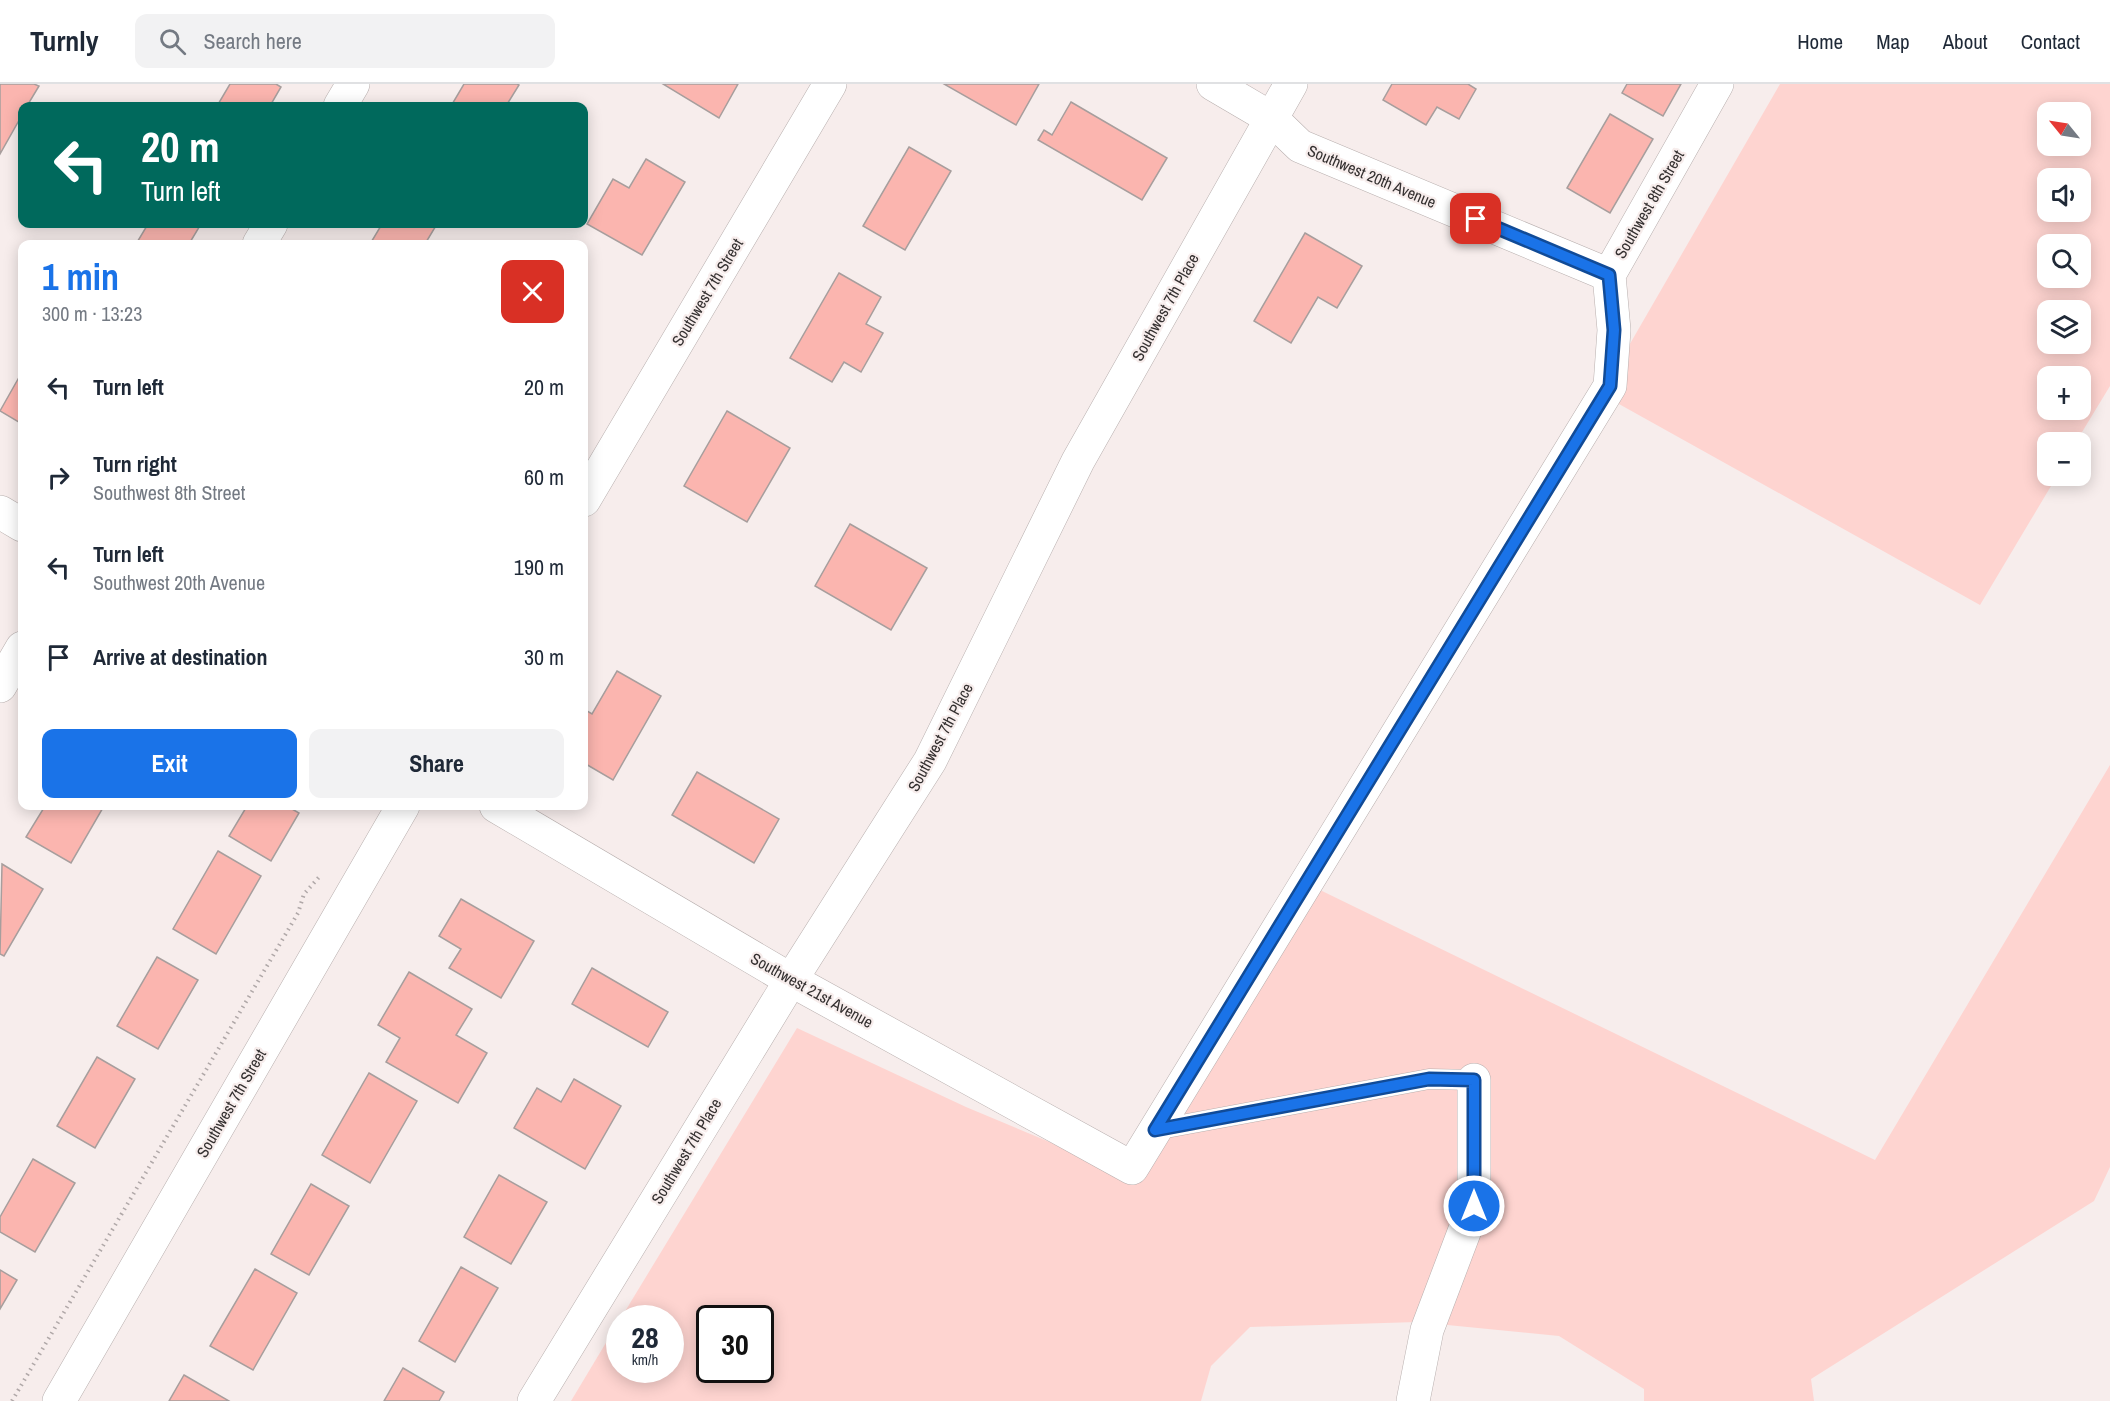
<!DOCTYPE html>
<meta charset="utf-8">
<style>
body{margin:0;font-family:"Archivo Narrow",sans-serif;background:#f2f2f3;color:#1f2937;height:100vh;display:flex;flex-direction:column;font-size:22px;white-space:nowrap}
*{box-sizing:border-box;margin:0}
p{font-size:20px;color:#747a83}
.icon{flex:none;width:33px;height:33px;fill:none;stroke:currentColor;stroke-width:2;stroke-linecap:round;stroke-linejoin:round}
.map{position:relative;flex:1;overflow:hidden}
.drawer{position:absolute;left:18px;top:156px;width:570px;height:570px;display:flex;flex-direction:column;background:#fff;border-radius:12px;box-shadow:0 3px 15px #0003}
.drawer>*{flex:none}
.banner{position:absolute;left:18px;top:18px;width:570px;height:126px;border-radius:12px;box-shadow:0 3px 15px #0003;background:#00695c;color:#fff;overflow:hidden}
.needle{width:39px;rotate:300deg}
.controls{position:absolute;left:2037px;top:18px;display:grid;gap:12px}
.controls a{display:grid;place-items:center;width:54px;height:54px;border-radius:12px;background:#fff;box-shadow:0 3px 15px #0003;font-size:30px}
.speed{position:absolute;left:606px;top:1221px;display:flex;gap:12px;font-size:30px;font-weight:700;text-align:center}
.speed>*{display:grid;place-content:center;width:78px;height:78px;border-radius:50%;background:#fff;box-shadow:0 3px 15px #0003;line-height:1}
.speed small{font-size:15px;font-weight:400}
.speed .limit{border:3px solid #111;border-radius:9px;background:#fff;color:#111}
.pin{position:absolute;display:grid;place-items:center;width:51px;height:51px;color:#fff;margin:-26px;border-radius:12px;box-shadow:0 3px 9px #0006}
.me{position:absolute;width:66px;margin:-33px;rotate:0deg;stroke-linejoin:round;filter:drop-shadow(0 0 4px #0008)}
.turn{display:flex;align-items:center;gap:21px;height:126px;padding:0 24px;font-size:27px}
.turn .icon{width:78px;height:78px;stroke-width:2.5}
.turn b{display:block;font-size:42px;line-height:51px}
.round{display:grid;place-items:center;flex:none;width:63px;height:63px;border-radius:12px;background:#f2f2f3}
.summary{display:flex;align-items:center;justify-content:space-between;height:102px;padding:0 24px}
h1{font-size:36px;font-weight:700;line-height:45px;color:#1a73e8}
.action{display:flex;gap:12px;margin-top:auto;padding:12px 24px}
.action a{flex:1;height:69px;border-radius:12px;background:#1a73e8;color:#fff;font-size:24px;font-weight:700;line-height:69px;text-align:center}
.action a+a{background:#f2f2f3;color:#1f2937}
ul{padding:0;list-style:none}
li{display:flex;align-items:center;gap:18px;height:90px;padding:0 24px}
li div{flex:1}
li b{display:block;font-size:22px}
li em{font-style:normal}
header{display:flex;align-items:center;gap:36px;box-sizing:border-box;height:84px;padding:0 30px;background:#fff;border-bottom:2px solid #e0e1e3}
header strong{font-size:28px}
nav{display:flex;gap:33px;margin-inline-start:auto;font-size:21px}
.search{width:420px;height:54px;background:#f2f2f3;display:flex;align-items:center;gap:15px;box-sizing:border-box;padding:0 21px;border-radius:12px;color:#747a83;font-size:22px}
.map>svg:first-child{display:block}
.green{fill:#fed4d0;fill-rule:evenodd}
.building{fill:#fbb5af;stroke:#a79e9d;stroke-width:1.5}
.lines{fill:none;stroke-linecap:round;stroke-linejoin:round}
.service-casing{stroke:#b8afae;stroke-width:21}
.minor-casing{stroke:#b8afae;stroke-width:34}
.path{stroke:#b0a8a8;stroke-width:4;stroke-dasharray:1.5 4.5;stroke-linecap:butt}
.service{stroke:#fff;stroke-width:20}
.minor{stroke:#fff;stroke-width:33}
.route-casing{stroke:#114b97;stroke-width:15}
.route{stroke:#1a73e8;stroke-width:10}
.labels{text-anchor:middle;dominant-baseline:central;stroke-width:4.5;stroke-linejoin:round;paint-order:stroke}
.street-label{font-size:16px;fill:#343030;stroke:#f7edec}
</style>
<header>
<strong>Turnly</strong>
<div class="search"><svg class="icon" aria-label="search" viewBox="0 0 24 24"><circle cx="10" cy="10" r="6"/><path d="M15 15l6 6"/></svg>Search here</div>
<nav><a>Home</a><a>Map</a><a>About</a><a>Contact</a></nav>
</header>
<div class="map">
<svg width="2110" height="1317" viewBox="0 0 2110 1317">
<rect width="100%" height="100%" fill="#f7edec"/>
<g class="green">
<path d="M1780 0H2110V302L2076 358H2048V392H2057L1980 521 1601 310ZM2048 28H2080V62H2048ZM2048 94H2080V128H2048ZM2048 160H2080V194H2048ZM2048 226H2080V260H2048ZM2048 292H2080V326H2048Z"/>
<path d="M2110 681V1083L2094 1117 1811 1295 1814 1317H1644V1305L1559 1252 1417 1238 1250 1243 1211 1282 1201 1317H571L619 1237 620 1286H670V1234H621L797 944 966 1023 1138 1095 1320 806 1875 1076ZM710 1234H760V1286H710Z"/>
</g>
<g class="building">
<path d="M0 0H34L39 2 27 22H22V31L0 70Z"/>
<path d="M230 0H276L281 3 270 22H217Z"/>
<path d="M464 0H517L519 1 506 22H451Z"/>
<path d="M663 0H738L719 34Z"/>
<path d="M944 0H1039L1016 41Z"/>
<path d="M1392 0H1468L1476 5 1459 35 1437 23 1426 41 1383 16Z"/>
<path d="M1627 0H1681L1663 32 1622 9Z"/>
<path d="M1071 18 1167 74 1142 116 1038 56 1044 46 1052 51Z"/>
<path d="M1610 30 1653 55 1610 129 1567 104Z"/>
<path d="M909 63 951 87 905 166 863 142Z"/>
<path d="M646 75 685 98 642 171 587 140 613 95 629 104Z"/>
<path d="M148 140H201L189 160H136Z"/>
<path d="M382 140H437L425 160H370Z"/>
<path d="M1305 149 1362 182 1337 224 1318 213 1291 259 1254 237Z"/>
<path d="M839 189 881 213 866 240 883 249 861 288 844 278 832 298 790 274Z"/>
<path d="M22 288V340L0 327Z"/>
<path d="M727 327 790 364 747 438 684 402Z"/>
<path d="M850 440 927 484 891 546 815 502Z"/>
<path d="M617 587 661 612 613 696 584 679V625L592 630Z"/>
<path d="M697 688 779 735 754 779 672 731Z"/>
<path d="M45 722H104L71 779 26 753Z"/>
<path d="M247 722H287L299 729 271 777 229 752Z"/>
<path d="M218 767 261 792 216 870 173 845Z"/>
<path d="M2 780 43 805 4 872 0 870Z"/>
<path d="M461 815 534 857 501 914 449 884 461 865 439 852Z"/>
<path d="M157 873 198 896 158 965 117 942Z"/>
<path d="M592 884 668 928 648 963 572 920Z"/>
<path d="M409 888 472 925 456 951 487 969 458 1019 386 978 400 954 378 941Z"/>
<path d="M97 973 135 995 95 1064 57 1042Z"/>
<path d="M369 989 417 1017 370 1099 322 1071Z"/>
<path d="M574 995 621 1022 585 1085 514 1044 537 1004 561 1018Z"/>
<path d="M33 1075 75 1099 35 1168 0 1148V1133Z"/>
<path d="M499 1091 547 1118 511 1180 464 1153Z"/>
<path d="M311 1100 349 1122 309 1191 271 1170Z"/>
<path d="M461 1183 498 1204 455 1278 419 1257Z"/>
<path d="M255 1185 297 1209 253 1286 210 1262Z"/>
<path d="M0 1186 17 1196 0 1225Z"/>
<path d="M403 1284 444 1308 439 1317H384Z"/>
<path d="M184 1291 229 1317H169Z"/>
</g>
<g class="lines">
<g class="service-casing">
<path id="service" d="M1155 1046 1429 995 1474 996"/>
</g>
<g class="minor-casing">
<g id="minor">
<path d="M1213 0 1271 34 1300 62 1609 191"/>
<path d="M340 22 353 0"/>
<path d="M259 160 271 140"/>
<path d="M584 416 830 0"/>
<path d="M0 428 22 441"/>
<path d="M0 602 22 564"/>
<path d="M496 722 791 896 1132 1084 1610 302 1614 246 1609 191 1717 0"/>
<path d="M59 1317 403 722"/>
<path d="M534 1317 791 896 930 677 1078 377 1291 0"/>
<path d="M1413 1317 1427 1246 1474 1122V996"/>
</g>
</g>
<path class="path" d="M12 1317 298 829 304 810 320 792"/>
<use href="#service" class="service"/>
<use href="#minor" class="minor"/>
</g>
<g class="lines">
<g class="route-casing">
<path id="route" d="M1474 1122V996L1429 995 1155 1046 1610 302 1614 246 1609 191 1476 135"/>
</g>
<use href="#route" class="route"/>
</g>
<g class="labels">
<g class="street-label">
<text transform="translate(1372 92) rotate(23)">Southwest 20th Avenue</text>
<text transform="translate(1649 120) rotate(-60)">Southwest 8th Street</text>
<text transform="translate(707 208) rotate(-59)">Southwest 7th Street</text>
<text transform="translate(1165 223) rotate(-61)">Southwest 7th Place</text>
<text transform="translate(940 653) rotate(-62)">Southwest 7th Place</text>
<text transform="translate(812 906) rotate(29)">Southwest 21st Avenue</text>
<text transform="translate(231 1019) rotate(-60)">Southwest 7th Street</text>
<text transform="translate(686 1067) rotate(-59)">Southwest 7th Place</text>
</g>
</g>
</svg>
<div class="controls">
<a><svg class="needle" viewBox="-14 -14 28 28"><path d="M0-13l5 13h-10z" fill="#e53935"/><path d="M0 13l5-13h-10z" fill="#747a83"/></svg></a>
<a><svg class="icon" aria-label="sound" viewBox="0 0 24 24"><path d="M4 9h4l5-4v14l-5-4H4zM17 9q2 3 0 6"/></svg></a>
<a><svg class="icon" aria-label="search" viewBox="0 0 24 24"><circle cx="10" cy="10" r="6"/><path d="M15 15l6 6"/></svg></a>
<a><svg class="icon" aria-label="layers" viewBox="0 0 24 24"><path d="M12 4l9 5-9 5-9-5zM3 14l9 5 9-5"/></svg></a>
<a>+</a>
<a>−</a>
</div>
<div class="speed"><div>28<small>km/h</small></div><div class="limit">30</div></div>
<div class="pin" style="left:1476px;top:135px;background:#d93025"><svg class="icon" aria-label="arrive" viewBox="0 0 24 24"><path d="M6 21V4h12l-3 4 3 4H6"/></svg></div>
<svg class="me" style="left:1474px;top:1122px" viewBox="-20 -20 40 40"><circle r="17" fill="#1a73e8" stroke="#fff" stroke-width="3"/><path d="M0-11L8 9 0 5-8 9z" fill="#fff"/></svg>
<div class="banner">
<div class="turn"><svg class="icon" aria-label="left" viewBox="0 0 24 24"><path d="M17 20v-9H6M10 6l-5 5 5 5"/></svg><div><b>20 m</b>Turn left</div></div>
</div>
<section class="drawer">
<div class="summary"><div><h1>1 min</h1><p>300 m · 13:23</p></div><a class="round" style="background:#d93025;color:#fff"><svg class="icon" aria-label="close" viewBox="0 0 24 24"><path d="M6 6l12 12M18 6L6 18"/></svg></a></div>
<ul>
<li><svg class="icon" aria-label="left" viewBox="0 0 24 24"><path d="M17 20v-9H6M10 6l-5 5 5 5"/></svg><div><b>Turn left</b></div><em>20 m</em></li>
<li><svg class="icon" aria-label="right" viewBox="0 0 24 24"><path d="M7 20v-9h11M14 6l5 5-5 5"/></svg><div><b>Turn right</b><p>Southwest 8th Street</p></div><em>60 m</em></li>
<li><svg class="icon" aria-label="left" viewBox="0 0 24 24"><path d="M17 20v-9H6M10 6l-5 5 5 5"/></svg><div><b>Turn left</b><p>Southwest 20th Avenue</p></div><em>190 m</em></li>
<li><svg class="icon" aria-label="arrive" viewBox="0 0 24 24"><path d="M6 21V4h12l-3 4 3 4H6"/></svg><div><b>Arrive at destination</b></div><em>30 m</em></li>
</ul>
<div class="action"><a>Exit</a><a>Share</a></div>
</section>
</div>
